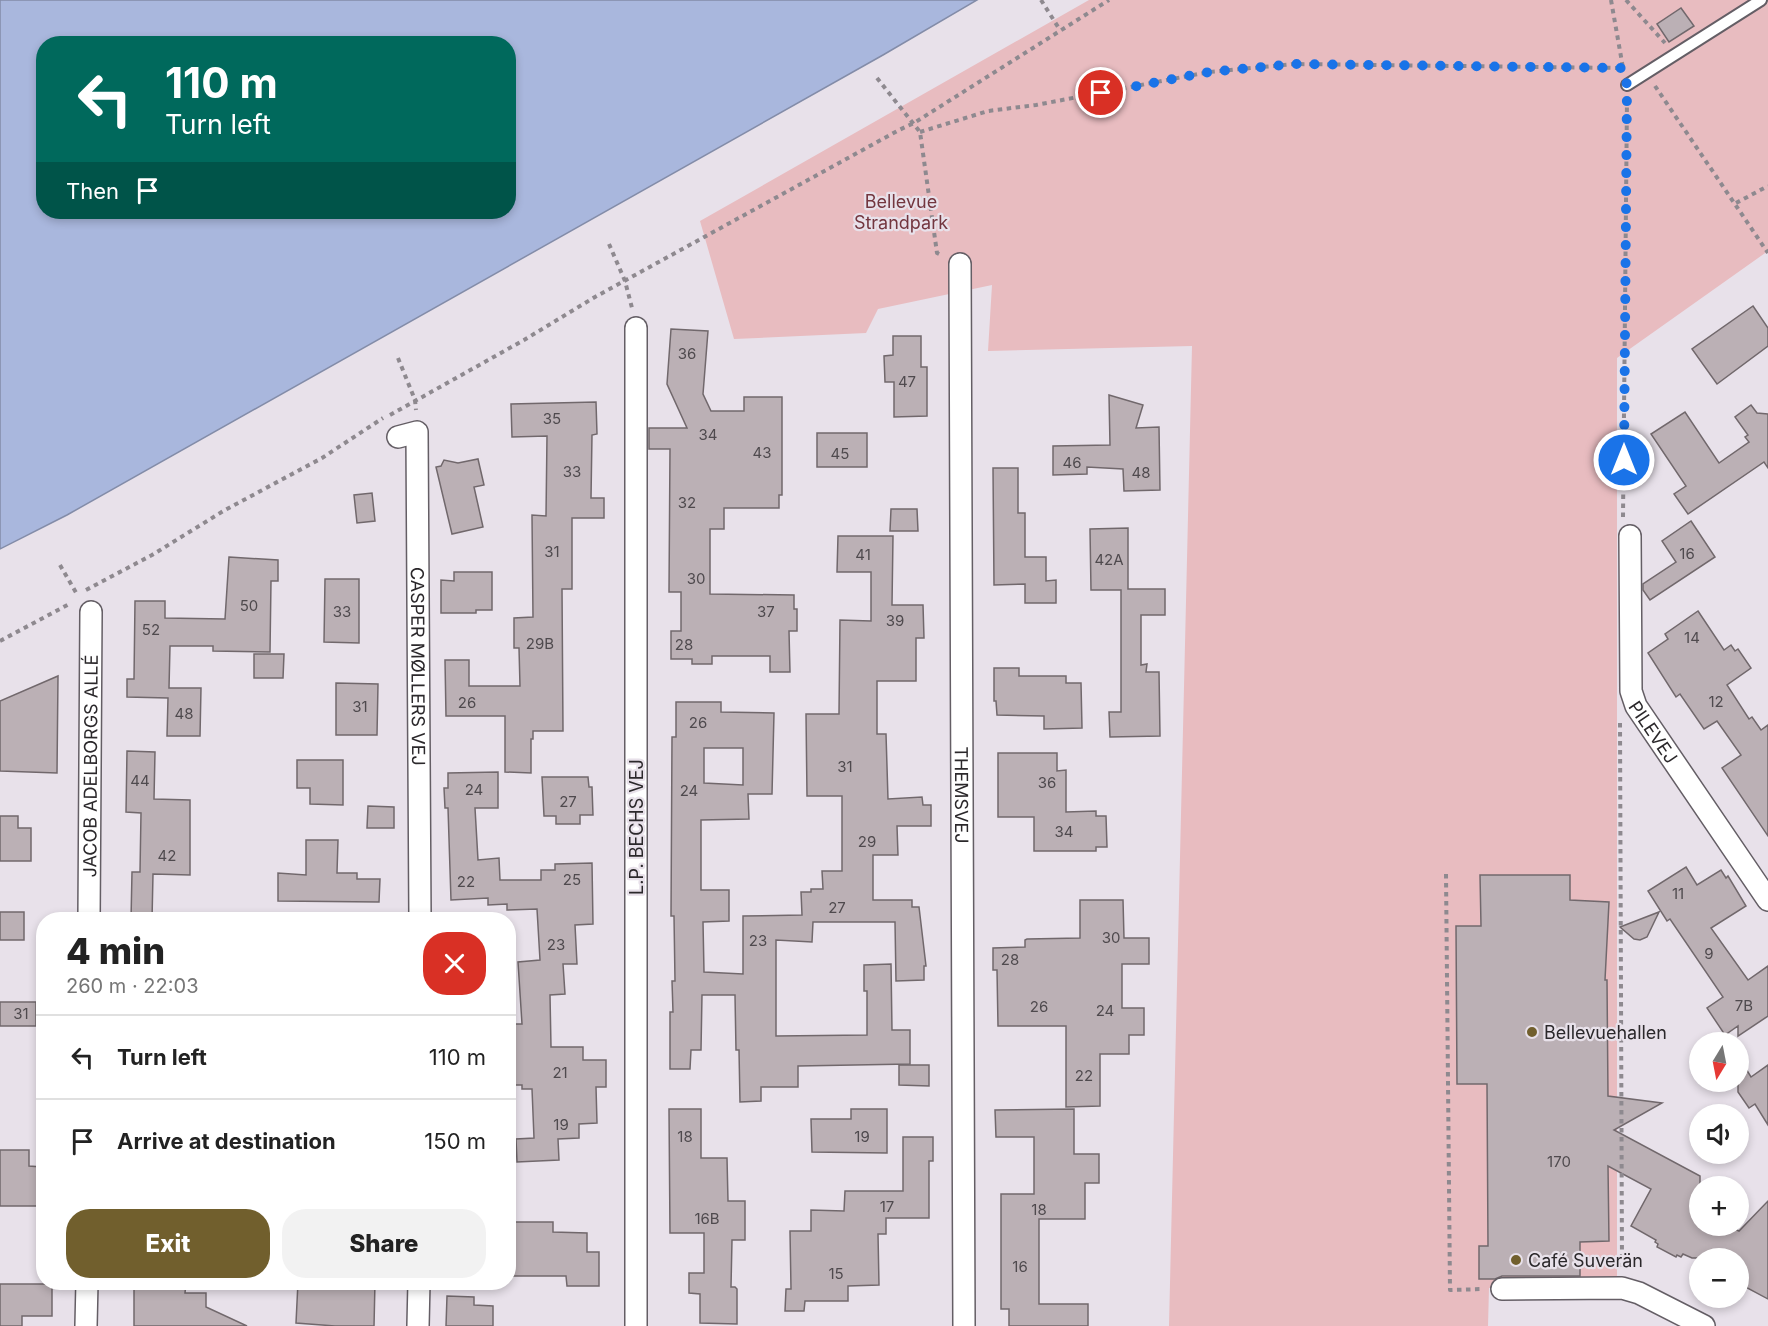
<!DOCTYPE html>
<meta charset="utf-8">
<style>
body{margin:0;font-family:Inter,sans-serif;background:#f2f2f2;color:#222;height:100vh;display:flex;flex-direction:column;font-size:22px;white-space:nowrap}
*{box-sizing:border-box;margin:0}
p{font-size:20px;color:#767676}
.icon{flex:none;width:33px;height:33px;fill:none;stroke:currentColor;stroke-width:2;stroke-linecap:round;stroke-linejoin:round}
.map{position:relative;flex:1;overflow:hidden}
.sheet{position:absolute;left:36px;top:912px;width:480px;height:378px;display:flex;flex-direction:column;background:#fff;border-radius:24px;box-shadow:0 3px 9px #0003}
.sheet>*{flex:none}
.hud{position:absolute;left:36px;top:36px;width:480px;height:183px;border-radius:24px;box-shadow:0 3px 9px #0003;background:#00695c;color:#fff;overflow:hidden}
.needle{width:39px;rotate:190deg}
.fabs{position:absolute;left:1689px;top:1032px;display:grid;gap:12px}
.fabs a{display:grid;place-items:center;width:60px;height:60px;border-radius:50%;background:#fff;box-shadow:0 3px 9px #0003;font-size:30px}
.pin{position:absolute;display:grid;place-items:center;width:51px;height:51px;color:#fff;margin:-26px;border:3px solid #fff;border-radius:50%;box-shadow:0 2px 6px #0007}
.me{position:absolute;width:66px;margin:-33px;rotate:0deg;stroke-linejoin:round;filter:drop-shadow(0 0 4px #0008)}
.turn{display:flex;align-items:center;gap:21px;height:126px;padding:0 30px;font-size:27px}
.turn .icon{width:78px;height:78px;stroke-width:2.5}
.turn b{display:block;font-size:42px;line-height:51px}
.then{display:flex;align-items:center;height:57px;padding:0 30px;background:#0003;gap:12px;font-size:22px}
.round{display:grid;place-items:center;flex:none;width:63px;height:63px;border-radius:24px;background:#f2f2f2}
.headline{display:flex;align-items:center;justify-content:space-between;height:102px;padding:0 30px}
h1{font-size:36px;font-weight:800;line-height:45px}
.button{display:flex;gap:12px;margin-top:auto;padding:12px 30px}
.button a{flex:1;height:69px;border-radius:24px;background:#715f2d;color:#fff;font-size:24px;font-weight:800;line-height:69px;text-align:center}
.button a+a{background:#f2f2f2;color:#222}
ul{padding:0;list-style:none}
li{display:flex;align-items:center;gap:18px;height:84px;padding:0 30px;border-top:2px solid #e0e0e0}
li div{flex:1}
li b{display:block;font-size:22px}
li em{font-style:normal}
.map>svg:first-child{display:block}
.green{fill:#e8bcc0}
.water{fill:#a9b7dd;stroke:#838ca8;stroke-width:1.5;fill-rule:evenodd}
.building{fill:#bbb0b5;stroke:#71686c;stroke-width:1.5;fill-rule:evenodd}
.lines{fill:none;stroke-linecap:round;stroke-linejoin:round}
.lane-casing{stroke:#645e65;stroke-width:14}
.street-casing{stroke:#645e65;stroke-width:24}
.path{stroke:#8e898f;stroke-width:4;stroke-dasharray:4.5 4.5;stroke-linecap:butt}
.lane{stroke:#fff;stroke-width:10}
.street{stroke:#fff;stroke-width:21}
.route{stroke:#1a73e8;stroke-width:10;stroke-dasharray:0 18}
.poi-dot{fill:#715f2d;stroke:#e8e1ea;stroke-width:2}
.labels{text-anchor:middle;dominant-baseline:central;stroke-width:4.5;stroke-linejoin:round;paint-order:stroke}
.number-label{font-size:15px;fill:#4f4a4e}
.park-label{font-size:18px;fill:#73363f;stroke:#e8e1ea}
.street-label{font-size:18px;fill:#2b282b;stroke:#e8e1ea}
.poi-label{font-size:18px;fill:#2b282b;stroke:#e8e1ea;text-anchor:start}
</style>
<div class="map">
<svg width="1768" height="1326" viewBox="0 0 1768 1326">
<rect width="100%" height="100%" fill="#e8e1ea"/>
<path class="green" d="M1089 0H1768V251L1617 358V1285L1489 1288 1488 1326H1169L1192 346 988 351 992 285 878 309 866 333 734 339 700 221Z"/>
<path class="water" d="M0 0H977L883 55 67 515 0 549ZM44 44H508V212H44Z"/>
<g class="building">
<path d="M1681 8 1694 26 1669 42 1657 24Z"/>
<path d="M1753 306 1768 328V346L1717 384 1692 349Z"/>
<path d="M671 329 708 331 703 394 711 411H744V397H782V495H779V508H724V529H710V594L794 595V609H797V631H789L790 672H770V656H712V664H692V659H671V631H681V592H669L670 449H649V428H687L667 384Z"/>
<path d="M893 336H921V367H927V416L894 417V382H885L884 356 893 355Z"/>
<path d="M1109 395 1143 405 1136 428 1159 427 1160 490 1124 491 1123 469 1087 467V474L1053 475V446L1110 445Z"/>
<path d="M596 402 597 434 592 435 591 498H604V518H572V589H562L563 731H533V739H531V773L505 772V716H446L445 660H469V686H520L519 648H514V618L533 617 532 515 546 516 547 436 512 437 511 404Z"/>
<path d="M1751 405 1757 413 1768 414V468L1764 462 1688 514 1674 494 1686 486 1651 434 1685 412 1719 463 1749 442 1745 437 1748 435 1735 417Z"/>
<rect x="817" y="433" width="50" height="34"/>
<path d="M478 459 484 485 474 487 483 527 452 534 436 467 441 466 444 460 458 463Z"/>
<path d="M993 468H1018V513H1025V557H1046V581L1056 580V603H1025V584L994 585Z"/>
<path d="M372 493 375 521 357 523 354 495Z"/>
<path d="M891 509H917L918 531H890Z"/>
<path d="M1691 521 1715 557 1650 600 1643 590V584L1676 562 1662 541Z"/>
<path d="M1128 528V589H1165V615H1141V665L1147 664 1146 672H1159L1160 736 1110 737 1109 712H1121V590H1091L1090 529Z"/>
<path d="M838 536H893L892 605H923L924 638H916V681H877V734H886L888 799 922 797 923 805H931V826H897L898 855H873V900H912V907H919L926 966H924V980L896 981 895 922H813L812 942 776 940V1036L867 1035V991H864V965L891 964 892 1030H910V1064L798 1066V1087H761V1101L740 1102 739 1050H736L735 995H702L701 1050H691L690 1069H670V1012H673L672 981H675L674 916H671L672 737H676V702H721V712L774 713 772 794H748L749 819 701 820V890H729V921L703 922 704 972 743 974V916L802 915 801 892H811V889H823L822 871H842V796H807L806 714H839L840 620 871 621V572H837ZM704 748H743V785L704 783Z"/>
<path d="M229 557 278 560V581H271L270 652 213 651V646H170L169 688H201L200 736H167L168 698 127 697V679H134L135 601H165V618L225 619Z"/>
<path d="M454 572H492V610H476V613H441V580L454 581Z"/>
<path d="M325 579H359V643L324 642Z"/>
<path d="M1698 611 1724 650 1731 645 1735 651 1738 649 1751 668 1727 685 1749 719 1752 717 1761 730 1768 725V836L1722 768 1741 755 1717 721 1704 729 1680 694 1676 697 1648 653 1668 639 1665 634Z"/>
<path d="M254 654H284L283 678H254Z"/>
<path d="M994 668H1019V676H1066V683H1081L1082 728 1044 729V716L997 715 996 701H994Z"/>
<path d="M58 676 57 773 0 771V701Z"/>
<path d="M336 683 378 684 377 735H336Z"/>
<path d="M127 751 155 752 154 799 190 800V875L153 874 152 920H131L132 872H140L141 813 126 812Z"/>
<path d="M998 753H1057V771L1066 770V812L1096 811V816H1106L1107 847H1096V851H1034V817H998Z"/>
<path d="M297 760H343V805L310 804V788H297Z"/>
<path d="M498 772V808H475L478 860 499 858 500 880H541V870H555V864L592 863 593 924 575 925 577 964H563L565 994 550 995 551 1047H583V1060H606V1087H596L597 1123 579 1124V1138L558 1139 559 1160 517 1162 516 1139 534 1138 532 1089H522V1085H508V1049H514V1024H522L518 962 540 960 537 909 507 910V904L488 905V898L451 900 448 808H445L444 788H448V773Z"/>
<path d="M542 777H588L589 787H592L593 815H580V824H556V816H544Z"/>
<path d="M368 806 394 807V828H367Z"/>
<path d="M0 816H18V828H31V861H0Z"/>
<path d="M306 840H338L337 873H357V879H380L379 902 278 901V873L306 875Z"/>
<path d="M1686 867 1697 885 1721 870 1726 878 1728 876 1746 906 1711 928 1748 980 1768 966V1016L1738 1036V1026L1725 1035 1707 1008 1723 997 1670 919 1667 921 1648 891Z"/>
<path d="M1480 875H1570V900L1609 902 1605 980H1607L1608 1096 1662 1103 1614 1130 1700 1176V1226H1728L1739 1231 1768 1201V1299L1738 1283V1258H1692L1683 1254 1681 1257 1677 1255 1676 1257 1657 1247 1658 1244 1655 1242 1656 1240 1631 1226 1651 1189 1608 1166 1609 1241 1580 1242V1276H1502L1495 1279H1479V1246H1488L1487 1084H1457L1456 926H1481Z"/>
<path d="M1080 900H1123L1124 938H1149V964H1122V1008H1144V1035H1129V1054H1100V1106L1066 1107V1026H998L997 970H993V948L1025 947V940L1027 939 1080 938Z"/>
<rect x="0" y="912" width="24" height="28"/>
<path d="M1659 912 1647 937 1640 940 1634 939 1620 927Z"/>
<rect x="0" y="1002" width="36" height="24"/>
<path d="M1738 1056 1751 1077 1768 1065V1125L1755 1104 1749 1108 1738 1092Z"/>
<path d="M899 1065H929V1086L899 1085Z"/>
<path d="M669 1109H701V1158H727L728 1201H745V1240H732L731 1287H735L737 1289V1324L700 1323V1294L689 1293V1273H704V1233H670Z"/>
<path d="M851 1109H887V1153L812 1152 811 1119H851Z"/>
<path d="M1074 1109V1154H1099V1183H1085V1219H1039V1304H1088V1326H1009V1309H1001V1194H1034V1137H996L995 1110Z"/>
<path d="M903 1137H933V1161H929V1218H886V1234H878L879 1285 848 1286V1301H805L804 1311H785L786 1289H791L790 1231H811V1210L844 1211 845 1191H903Z"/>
<path d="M0 1150H29V1166L42 1167 41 1206H0Z"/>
<path d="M510 1222H553V1232L587 1233V1252H599V1286H567L566 1276H510Z"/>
<path d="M134 1282H186L185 1293H206V1307L247 1326H134Z"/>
<path d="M298 1282H375L374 1326H335L296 1323Z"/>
<path d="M0 1284H52V1316H22V1326H0Z"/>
<path d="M447 1296 474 1297V1305L493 1306V1326H446Z"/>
</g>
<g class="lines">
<g class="lane-casing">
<path id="lane" d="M1627 85 1761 0"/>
</g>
<g class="street-casing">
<g id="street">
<path id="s1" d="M960 264 964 1326"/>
<path id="s2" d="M398 437 417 432 420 920"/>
<path id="s3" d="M1630 536 1631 691 1636 706 1768 900"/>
<path id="s4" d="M89 920 91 612"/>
<path d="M1502 1289 1622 1288 1639 1293 1704 1326"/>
<path d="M86 1326 87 1282"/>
<path d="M418 1326 419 1282"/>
<path d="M636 1326V328"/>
</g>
</g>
<g class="path">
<path d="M1041 0 1060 30"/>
<path d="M1611 0 1623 68"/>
<path d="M1626 0 1665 43"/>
<path d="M877 78 920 132 937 253 941 255"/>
<path d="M1655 86 1768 253"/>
<path d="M920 132 988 111 1036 105 1209 72 1294 64 1623 68"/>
<path d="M1736 203 1768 186"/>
<path d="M609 244 625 281 632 308"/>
<path d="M398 358 415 400 416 410"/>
<path d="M390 415 524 340 595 297 899 130 914 123 1109 0"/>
<path d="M1623 517 1627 99"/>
<path d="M60 565 78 596"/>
<path d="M86 590 152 555 225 510 322 458 383 418"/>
<path d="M0 641 71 603"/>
<path d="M1620 723 1622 1267"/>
<path d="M1446 874 1450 1290 1483 1289"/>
</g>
<use href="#lane" class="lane"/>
<use href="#street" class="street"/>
</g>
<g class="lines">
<path class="route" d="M1101 93 1209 72 1294 64 1623 68 1627 85 1624 460"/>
</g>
<g class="poi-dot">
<circle cx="1532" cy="1032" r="6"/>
<circle cx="1516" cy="1260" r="6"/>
</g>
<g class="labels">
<g class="number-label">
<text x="687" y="353">36</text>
<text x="907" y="381">47</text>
<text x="552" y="418">35</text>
<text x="708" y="434">34</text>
<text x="762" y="452">43</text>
<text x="840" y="453">45</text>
<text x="1072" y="462">46</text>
<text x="572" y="471">33</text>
<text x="1141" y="472">48</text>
<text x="687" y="502">32</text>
<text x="552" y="551">31</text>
<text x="1687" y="553">16</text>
<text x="863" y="554">41</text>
<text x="1109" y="559">42A</text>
<text x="696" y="578">30</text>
<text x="249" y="605">50</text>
<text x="342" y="611">33</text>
<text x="766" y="611">37</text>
<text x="895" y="620">39</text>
<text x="151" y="629">52</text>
<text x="1692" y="637">14</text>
<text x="540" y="643">29B</text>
<text x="684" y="644">28</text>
<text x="1716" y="701">12</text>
<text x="467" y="702">26</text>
<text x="360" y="706">31</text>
<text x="184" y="713">48</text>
<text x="698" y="722">26</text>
<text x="845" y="766">31</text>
<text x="140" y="780">44</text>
<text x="1047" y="782">36</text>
<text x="474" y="789">24</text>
<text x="689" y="790">24</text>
<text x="568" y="801">27</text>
<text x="1064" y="831">34</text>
<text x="867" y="841">29</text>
<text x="167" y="855">42</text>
<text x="572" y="879">25</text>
<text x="466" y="881">22</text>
<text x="1678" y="893">11</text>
<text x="837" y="907">27</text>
<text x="1111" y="937">30</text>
<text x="758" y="940">23</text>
<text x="556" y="944">23</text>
<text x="1709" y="953">9</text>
<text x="1010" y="959">28</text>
<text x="1744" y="1005">7B</text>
<text x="1039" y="1006">26</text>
<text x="1105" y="1010">24</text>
<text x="21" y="1013">31</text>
<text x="560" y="1072">21</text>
<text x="1084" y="1075">22</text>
<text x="561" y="1124">19</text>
<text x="685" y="1136">18</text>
<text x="862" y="1136">19</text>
<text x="1559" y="1161">170</text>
<text x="887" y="1206">17</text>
<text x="1039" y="1209">18</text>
<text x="707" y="1218">16B</text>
<text x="1020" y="1266">16</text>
<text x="836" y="1273">15</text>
</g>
<g class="park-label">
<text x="901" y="201">Bellevue<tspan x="901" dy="21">Strandpark</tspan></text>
</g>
<g class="street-label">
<text stroke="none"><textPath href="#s2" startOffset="254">CASPER MØLLERS VEJ</textPath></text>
<text stroke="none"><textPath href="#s3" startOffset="202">PILEVEJ</textPath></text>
<text stroke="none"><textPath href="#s4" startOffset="154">JACOB ADELBORGS ALLÉ</textPath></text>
<text stroke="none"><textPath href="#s1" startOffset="531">THEMSVEJ</textPath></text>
<text transform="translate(636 827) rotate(-90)">L.P. BECHS VEJ</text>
</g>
<g class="poi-label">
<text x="1544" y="1032">Bellevuehallen</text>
<text x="1528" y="1260">Café Suverän</text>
</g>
</g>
</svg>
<div class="fabs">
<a><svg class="needle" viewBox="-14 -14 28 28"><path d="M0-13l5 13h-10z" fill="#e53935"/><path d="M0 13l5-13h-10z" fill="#767676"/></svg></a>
<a><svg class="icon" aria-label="sound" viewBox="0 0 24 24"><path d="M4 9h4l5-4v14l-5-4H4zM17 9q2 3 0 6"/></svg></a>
<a>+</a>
<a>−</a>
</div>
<div class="pin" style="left:1101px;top:93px;background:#d93025"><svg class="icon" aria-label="arrive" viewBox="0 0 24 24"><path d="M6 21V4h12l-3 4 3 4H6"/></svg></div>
<svg class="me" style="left:1624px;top:460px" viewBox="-20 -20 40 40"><circle r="17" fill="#1a73e8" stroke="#fff" stroke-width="3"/><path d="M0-11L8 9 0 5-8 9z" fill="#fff"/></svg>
<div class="hud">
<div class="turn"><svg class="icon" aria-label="left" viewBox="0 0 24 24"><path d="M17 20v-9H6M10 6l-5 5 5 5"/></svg><div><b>110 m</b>Turn left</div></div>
<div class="then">Then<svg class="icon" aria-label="arrive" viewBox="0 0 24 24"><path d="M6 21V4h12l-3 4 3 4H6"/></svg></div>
</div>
<section class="sheet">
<div class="headline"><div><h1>4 min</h1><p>260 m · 22:03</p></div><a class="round" style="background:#d93025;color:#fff"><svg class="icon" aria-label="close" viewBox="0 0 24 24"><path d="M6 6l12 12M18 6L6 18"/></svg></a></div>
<ul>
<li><svg class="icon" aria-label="left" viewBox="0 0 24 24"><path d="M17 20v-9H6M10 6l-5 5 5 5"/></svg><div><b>Turn left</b></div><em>110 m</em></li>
<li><svg class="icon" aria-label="arrive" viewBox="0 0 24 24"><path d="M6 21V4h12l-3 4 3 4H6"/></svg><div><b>Arrive at destination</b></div><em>150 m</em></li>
</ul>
<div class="button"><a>Exit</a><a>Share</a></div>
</section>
</div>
